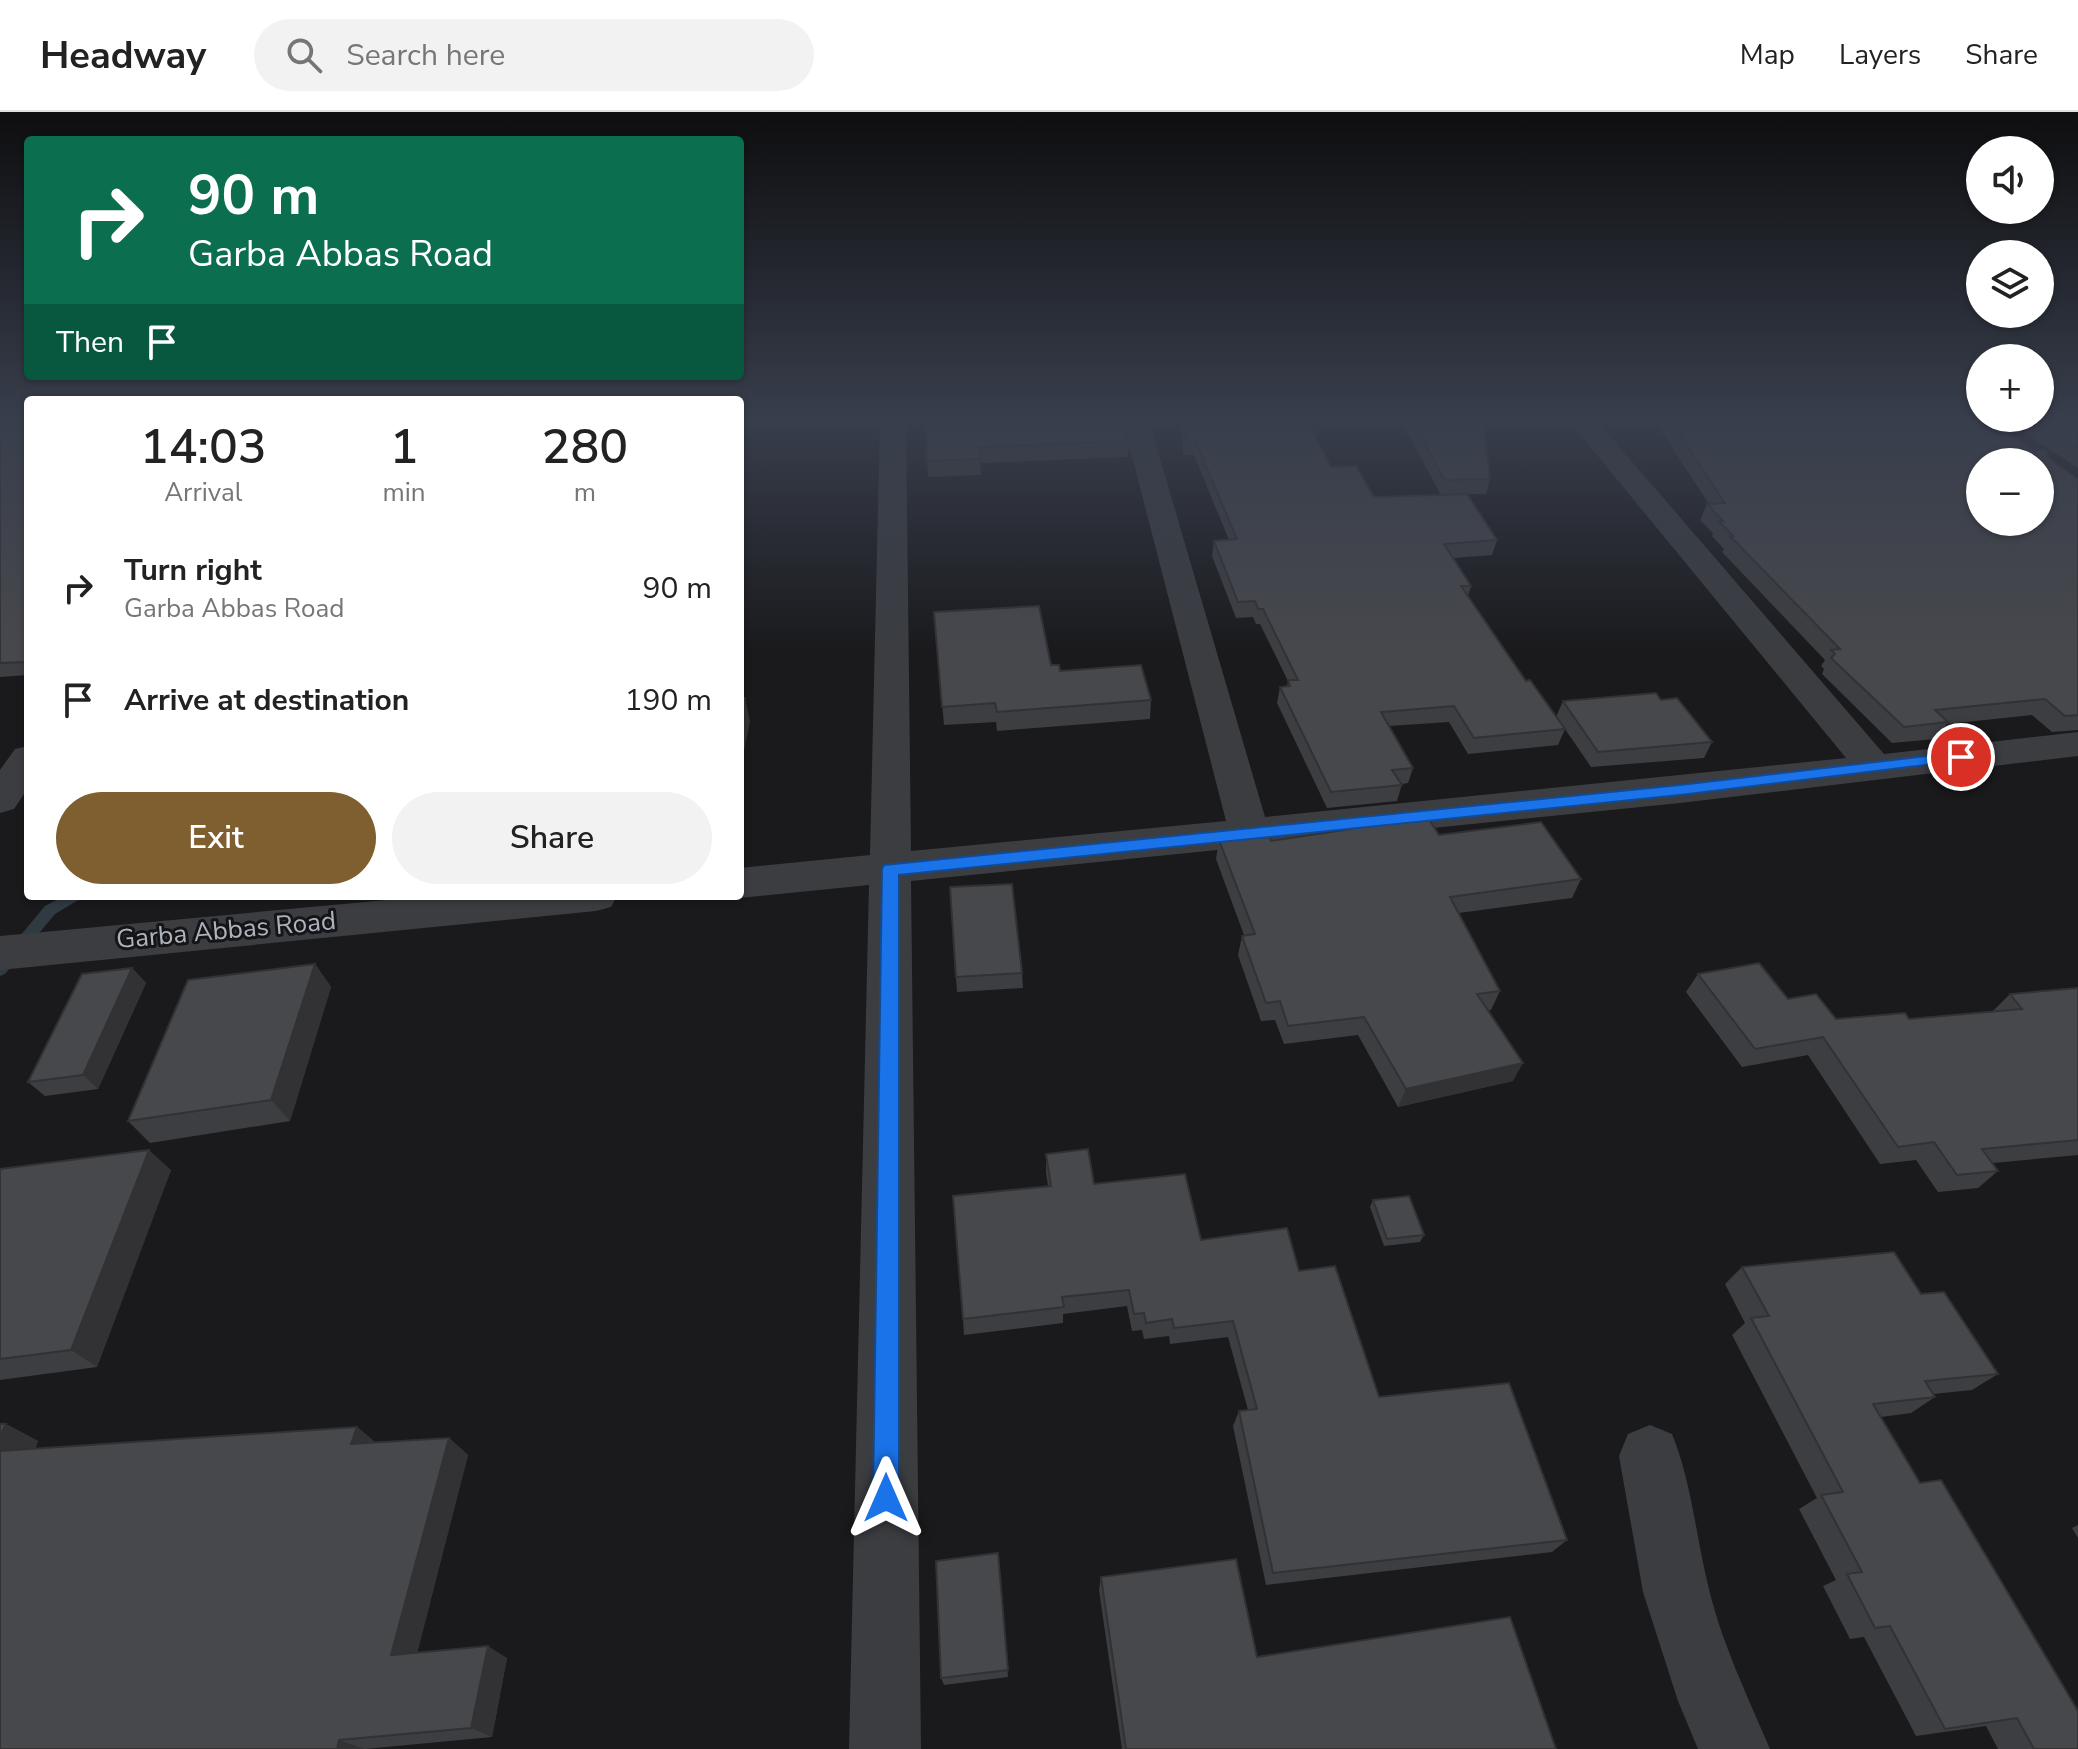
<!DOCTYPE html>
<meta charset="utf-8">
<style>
body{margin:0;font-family:"Nunito Sans",sans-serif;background:#f2f2f2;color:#222;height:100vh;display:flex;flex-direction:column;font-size:30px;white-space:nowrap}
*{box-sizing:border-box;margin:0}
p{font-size:26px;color:#767676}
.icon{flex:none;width:44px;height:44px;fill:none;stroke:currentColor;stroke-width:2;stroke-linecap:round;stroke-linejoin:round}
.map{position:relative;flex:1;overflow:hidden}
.sheet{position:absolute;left:24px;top:284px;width:720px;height:504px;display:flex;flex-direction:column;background:#fff;border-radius:8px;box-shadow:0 2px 6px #0004}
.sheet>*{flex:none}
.banner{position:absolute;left:24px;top:24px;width:720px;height:244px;border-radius:8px;box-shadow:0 2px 6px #0004;background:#0b6e4f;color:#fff;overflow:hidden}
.buttons{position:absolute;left:1966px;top:24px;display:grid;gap:16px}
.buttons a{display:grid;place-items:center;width:88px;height:88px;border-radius:50%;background:#fff;box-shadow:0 2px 6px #0004;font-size:40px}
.pin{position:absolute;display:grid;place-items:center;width:68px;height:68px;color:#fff;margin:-34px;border:4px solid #fff;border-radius:50%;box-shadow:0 2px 8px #0007}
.me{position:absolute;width:88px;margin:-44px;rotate:0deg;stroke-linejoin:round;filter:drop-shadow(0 0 6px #0008)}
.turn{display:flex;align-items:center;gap:28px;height:168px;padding:0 32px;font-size:36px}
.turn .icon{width:104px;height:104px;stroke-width:2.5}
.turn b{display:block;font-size:56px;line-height:68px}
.then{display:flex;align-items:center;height:76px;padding:0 32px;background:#0003;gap:16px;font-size:30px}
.eta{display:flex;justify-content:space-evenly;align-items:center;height:136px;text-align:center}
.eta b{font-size:48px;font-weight:600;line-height:56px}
.primary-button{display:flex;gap:16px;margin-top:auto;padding:16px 32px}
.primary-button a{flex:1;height:92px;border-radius:48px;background:#7f5e2f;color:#fff;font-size:32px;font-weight:600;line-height:92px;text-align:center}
.primary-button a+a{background:#f2f2f2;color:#222}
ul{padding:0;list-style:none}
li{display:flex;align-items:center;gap:24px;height:112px;padding:0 32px}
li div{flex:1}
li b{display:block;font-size:30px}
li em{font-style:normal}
header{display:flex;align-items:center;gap:48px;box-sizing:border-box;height:112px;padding:0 40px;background:#fff;border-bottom:2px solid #e0e0e0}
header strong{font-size:38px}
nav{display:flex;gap:44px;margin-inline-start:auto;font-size:28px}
.search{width:560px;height:72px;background:#f2f2f2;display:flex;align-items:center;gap:20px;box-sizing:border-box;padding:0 28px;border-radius:44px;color:#767676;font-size:30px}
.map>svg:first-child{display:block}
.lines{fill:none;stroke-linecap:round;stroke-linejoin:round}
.stream{fill:#303b41;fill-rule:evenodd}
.minor{fill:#3b3d41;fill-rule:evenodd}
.wall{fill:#3d3e41}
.shaded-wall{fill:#323235}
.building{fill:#47484c;stroke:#323235;stroke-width:2;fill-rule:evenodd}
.route{fill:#1a73e8;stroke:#114b97;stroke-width:2}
.labels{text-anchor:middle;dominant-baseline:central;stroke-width:6;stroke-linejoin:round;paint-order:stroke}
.street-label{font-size:26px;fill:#adb3bc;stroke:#151518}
</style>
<header>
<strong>Headway</strong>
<div class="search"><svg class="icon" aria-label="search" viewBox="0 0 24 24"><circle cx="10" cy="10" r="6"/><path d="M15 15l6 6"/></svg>Search here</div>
<nav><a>Map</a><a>Layers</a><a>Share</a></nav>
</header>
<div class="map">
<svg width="2078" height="1637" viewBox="0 0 2078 1637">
<rect width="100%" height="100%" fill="#1a1a1d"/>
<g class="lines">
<path class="stream" d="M64 784H82L80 787 55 802 5 862 0 864V848L45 794Z"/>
<g class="minor">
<path d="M880 309H906L911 739 1226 709 1123 309H1149L1265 705 1846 646 1569 309H1597L1884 642 2078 620V644L1680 691 911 769 921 1637H849L869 773 740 786 733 784H740V756L870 743Z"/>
<path d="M28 634V676L14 697 0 701V658L15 637Z"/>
<path d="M430 784H617L611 795 596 799 0 858V824Z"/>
<path d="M1650 1313 1672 1322C1692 1371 1696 1426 1709 1477 1722 1532 1748 1585 1770 1637H1698L1678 1589 1643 1480 1619 1344 1628 1322Z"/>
</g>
</g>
<g class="wall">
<path d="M0 309H28V563L0 565Z"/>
<path d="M926 309 1129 329 1128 345 980 351 981 363 928 365Z"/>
<path d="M1181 309H1307L1331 355 1374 385 1441 383 1401 309H1483L1490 367 1486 382H1467L1497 428 1492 443 1454 446 1471 474 1468 484 1526 569 1556 605 1563 589 1661 588 1712 630 1704 646 1591 655 1565 617 1558 633 1468 642 1449 610 1389 614 1413 656 1408 671 1402 672 1397 689 1327 696 1277 591 1280 575 1287 574 1288 569 1260 512H1256L1253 505 1236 506 1212 444 1214 429 1229 428 1194 343H1183Z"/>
<path d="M1645 309H1992L2032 338 2047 345 2078 367V618L2052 620 2032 603 1947 612 1936 627 1892 631 1822 562 1824 557 1821 554 1825 548 1722 440 1724 437 1712 424 1713 421 1700 408 1707 392H1709L1656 311Z"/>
<path d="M2006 309H2078V356Z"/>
<path d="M934 500 1051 553 1060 559 1151 588 1150 607 997 619 996 610 944 613Z"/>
<path d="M1348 709 1439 723 1581 767 1572 786 1459 801 1500 879 1491 898H1488L1513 969 1398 995 1358 923 1284 932 1275 908 1261 909 1238 843 1242 824 1244 823 1216 747 1219 728 1271 729 1345 718Z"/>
<path d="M950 775 1022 861 1023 876 957 880Z"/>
<path d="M315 852 331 875 290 1009 150 1031 128 1009Z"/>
<path d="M132 856 146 871 98 977 45 984 28 970Z"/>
<path d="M1698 862 1788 887 1836 907H1909L1993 899 2010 882 2078 876V1043L1993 1051 1998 1059 1978 1076 1938 1080 1916 1048 1880 1052 1808 943 1742 955 1686 880Z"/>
<path d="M1046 1042 1094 1072 1201 1128 1299 1159 1379 1285 1567 1428 1552 1440 1266 1473 1233 1314 1239 1299 1248 1298 1228 1225 1170 1232 1169 1224 1144 1227 1142 1218 1132 1219 1127 1194 1063 1202V1211L964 1223 963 1207 1048 1074 1046 1060Z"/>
<path d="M0 1057 171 1058 97 1255 0 1268Z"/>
<path d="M1373 1088 1424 1123 1420 1130 1384 1134 1370 1095Z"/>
<path d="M1742 1155 1921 1182 1998 1262 1972 1278 1933 1282 1935 1285 1911 1301 1881 1305 2078 1637H1998L1986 1614 1916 1624 1864 1525 1850 1527 1823 1474 1836 1468 1799 1397 1817 1386 1732 1223 1745 1211 1725 1172Z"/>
<path d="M6 1312 38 1329 35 1337 357 1315 375 1330 449 1326 468 1343 417 1540 507 1546 492 1625 365 1637H0Z"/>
<path d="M2078 1413V1426L2072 1416Z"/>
<path d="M998 1441 1008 1565 944 1573 941 1566Z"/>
<path d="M1101 1465 1257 1545 1556 1637H1122L1099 1478Z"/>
</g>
<g class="shaded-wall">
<path d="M745 586 750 609 740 659V610Z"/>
<path d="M315 852 331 875 290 1009 271 988Z"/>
<path d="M132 856 146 871 98 977 83 963Z"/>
<path d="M1523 951 1513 969 1398 995 1406 977Z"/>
<path d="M149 1038 171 1058 97 1255 71 1238Z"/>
<path d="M6 1312 38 1329 26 1356 0 1343V1324Z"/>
<path d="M357 1315 378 1333 351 1332Z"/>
<path d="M449 1326 468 1343 414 1554 391 1543Z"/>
<path d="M488 1534 507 1546 492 1625 471 1616Z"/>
<path d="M339 1628 365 1637H337Z"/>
</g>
<g class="building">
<path d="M0 309H28V550L0 551Z"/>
<path d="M926 309H1122L1129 329 979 335 980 347 927 349Z"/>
<path d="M1183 309H1307L1331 355 1356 354 1374 385 1467 382 1497 428 1444 432 1471 474H1461L1526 569 1530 568 1565 617 1474 626 1454 594 1381 600 1413 656 1392 658 1402 673 1331 680 1280 575 1290 574 1288 568H1298L1263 497H1258L1255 489 1238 490 1214 429 1237 427 1195 328 1185 329Z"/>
<path d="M1412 309H1483L1490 367 1445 368Z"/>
<path d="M1671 309H1992L2032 338H2047V345L2078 367V603L2065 604 2045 587 1935 598 1948 610 1904 615 1831 546 1835 542 1831 538 1840 537 1730 424H1733L1719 409H1723L1707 392 1725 391ZM1980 350H2040V410H1980Z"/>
<path d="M2038 309H2078V335Z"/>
<path d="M1039 494 1051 553H1059L1060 559 1141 553 1151 588 997 600 995 591 942 595 934 500Z"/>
<path d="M1656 581 1661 588 1677 586 1712 630 1598 640 1563 589Z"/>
<path d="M740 586H745L740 610Z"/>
<path d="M1425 701 1439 723 1541 710 1581 767 1450 785 1500 879 1477 882 1523 951 1406 977 1364 905 1288 914 1280 889 1266 891 1242 824 1255 822 1219 728 1270 725 1271 729 1351 717 1348 709Z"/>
<path d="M1012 772 1022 861 956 865 950 775Z"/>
<path d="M1759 851 1788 887 1816 882 1836 907 1905 901 1909 907 2022 897 2010 882 2078 876V1028L1982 1037 1998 1059 1957 1063 1934 1030 1898 1035 1823 925 1755 937 1698 862Z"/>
<path d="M315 852 271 988 128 1009 188 868Z"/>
<path d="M132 856 83 963 28 970 82 862Z"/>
<path d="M1088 1037 1094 1072 1185 1062 1201 1128 1287 1116 1299 1159 1335 1154 1379 1285 1509 1271 1567 1428 1273 1461 1239 1299 1257 1297 1233 1209 1174 1216 1172 1207 1146 1211 1144 1201 1134 1202 1129 1178 1062 1185 1064 1195 963 1207 953 1084 1051 1074 1046 1042Z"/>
<path d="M149 1038 71 1238 0 1247V1057Z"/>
<path d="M1409 1084 1424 1123 1387 1127 1373 1088Z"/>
<path d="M1894 1140 1921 1182 1944 1180 1998 1262 1925 1269 1935 1285 1873 1292 1920 1371 1941 1368 2078 1599V1637H2034L2017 1606 1945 1617 1890 1514 1875 1516 1847 1462 1862 1460 1821 1383 1843 1380 1751 1206 1769 1204 1742 1155Z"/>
<path d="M0 1312H6L0 1324Z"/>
<path d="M357 1315 351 1332 449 1326 391 1543 488 1534 471 1616 339 1628 337 1637H0V1339Z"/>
<path d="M998 1441 1008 1558 941 1566 936 1449Z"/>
<path d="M1236 1447 1257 1545 1510 1505 1556 1637H1126L1101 1465Z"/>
</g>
<linearGradient id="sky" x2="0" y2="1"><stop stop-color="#0e0e10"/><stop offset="0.57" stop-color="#383e4c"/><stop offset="1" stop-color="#383e4c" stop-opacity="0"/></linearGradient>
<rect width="2078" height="539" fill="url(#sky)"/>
<path class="route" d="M1961 640 1969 645 1966 648 1680 683 899 763V1386L896 1395 886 1399 877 1395 873 1386 882 757 884 753 1680 673Z"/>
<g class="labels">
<g class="street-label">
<text transform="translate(226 818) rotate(-5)">Garba Abbas Road</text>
</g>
</g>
</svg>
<div class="buttons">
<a><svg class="icon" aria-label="sound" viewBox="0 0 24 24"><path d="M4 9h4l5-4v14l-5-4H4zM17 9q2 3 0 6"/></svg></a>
<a><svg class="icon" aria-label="layers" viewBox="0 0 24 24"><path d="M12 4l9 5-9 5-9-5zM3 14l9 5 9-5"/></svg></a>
<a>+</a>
<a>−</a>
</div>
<div class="pin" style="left:1961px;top:645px;background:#d93025"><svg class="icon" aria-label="arrive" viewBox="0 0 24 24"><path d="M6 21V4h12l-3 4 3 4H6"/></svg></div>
<svg class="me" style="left:886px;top:1386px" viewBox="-20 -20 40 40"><path d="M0-17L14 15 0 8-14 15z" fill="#1a73e8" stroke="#fff" stroke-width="4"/></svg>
<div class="banner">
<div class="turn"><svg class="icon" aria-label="right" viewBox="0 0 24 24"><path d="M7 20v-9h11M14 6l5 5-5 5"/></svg><div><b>90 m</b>Garba Abbas Road</div></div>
<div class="then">Then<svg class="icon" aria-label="arrive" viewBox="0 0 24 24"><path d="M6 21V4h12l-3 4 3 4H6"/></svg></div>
</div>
<section class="sheet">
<div class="eta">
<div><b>14:03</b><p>Arrival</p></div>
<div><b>1</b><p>min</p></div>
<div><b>280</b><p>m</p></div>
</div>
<ul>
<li><svg class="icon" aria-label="right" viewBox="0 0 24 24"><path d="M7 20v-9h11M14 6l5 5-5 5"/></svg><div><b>Turn right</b><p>Garba Abbas Road</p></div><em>90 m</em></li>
<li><svg class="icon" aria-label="arrive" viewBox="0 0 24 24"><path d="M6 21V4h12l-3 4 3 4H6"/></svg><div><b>Arrive at destination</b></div><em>190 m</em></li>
</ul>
<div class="primary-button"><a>Exit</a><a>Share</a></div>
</section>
</div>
